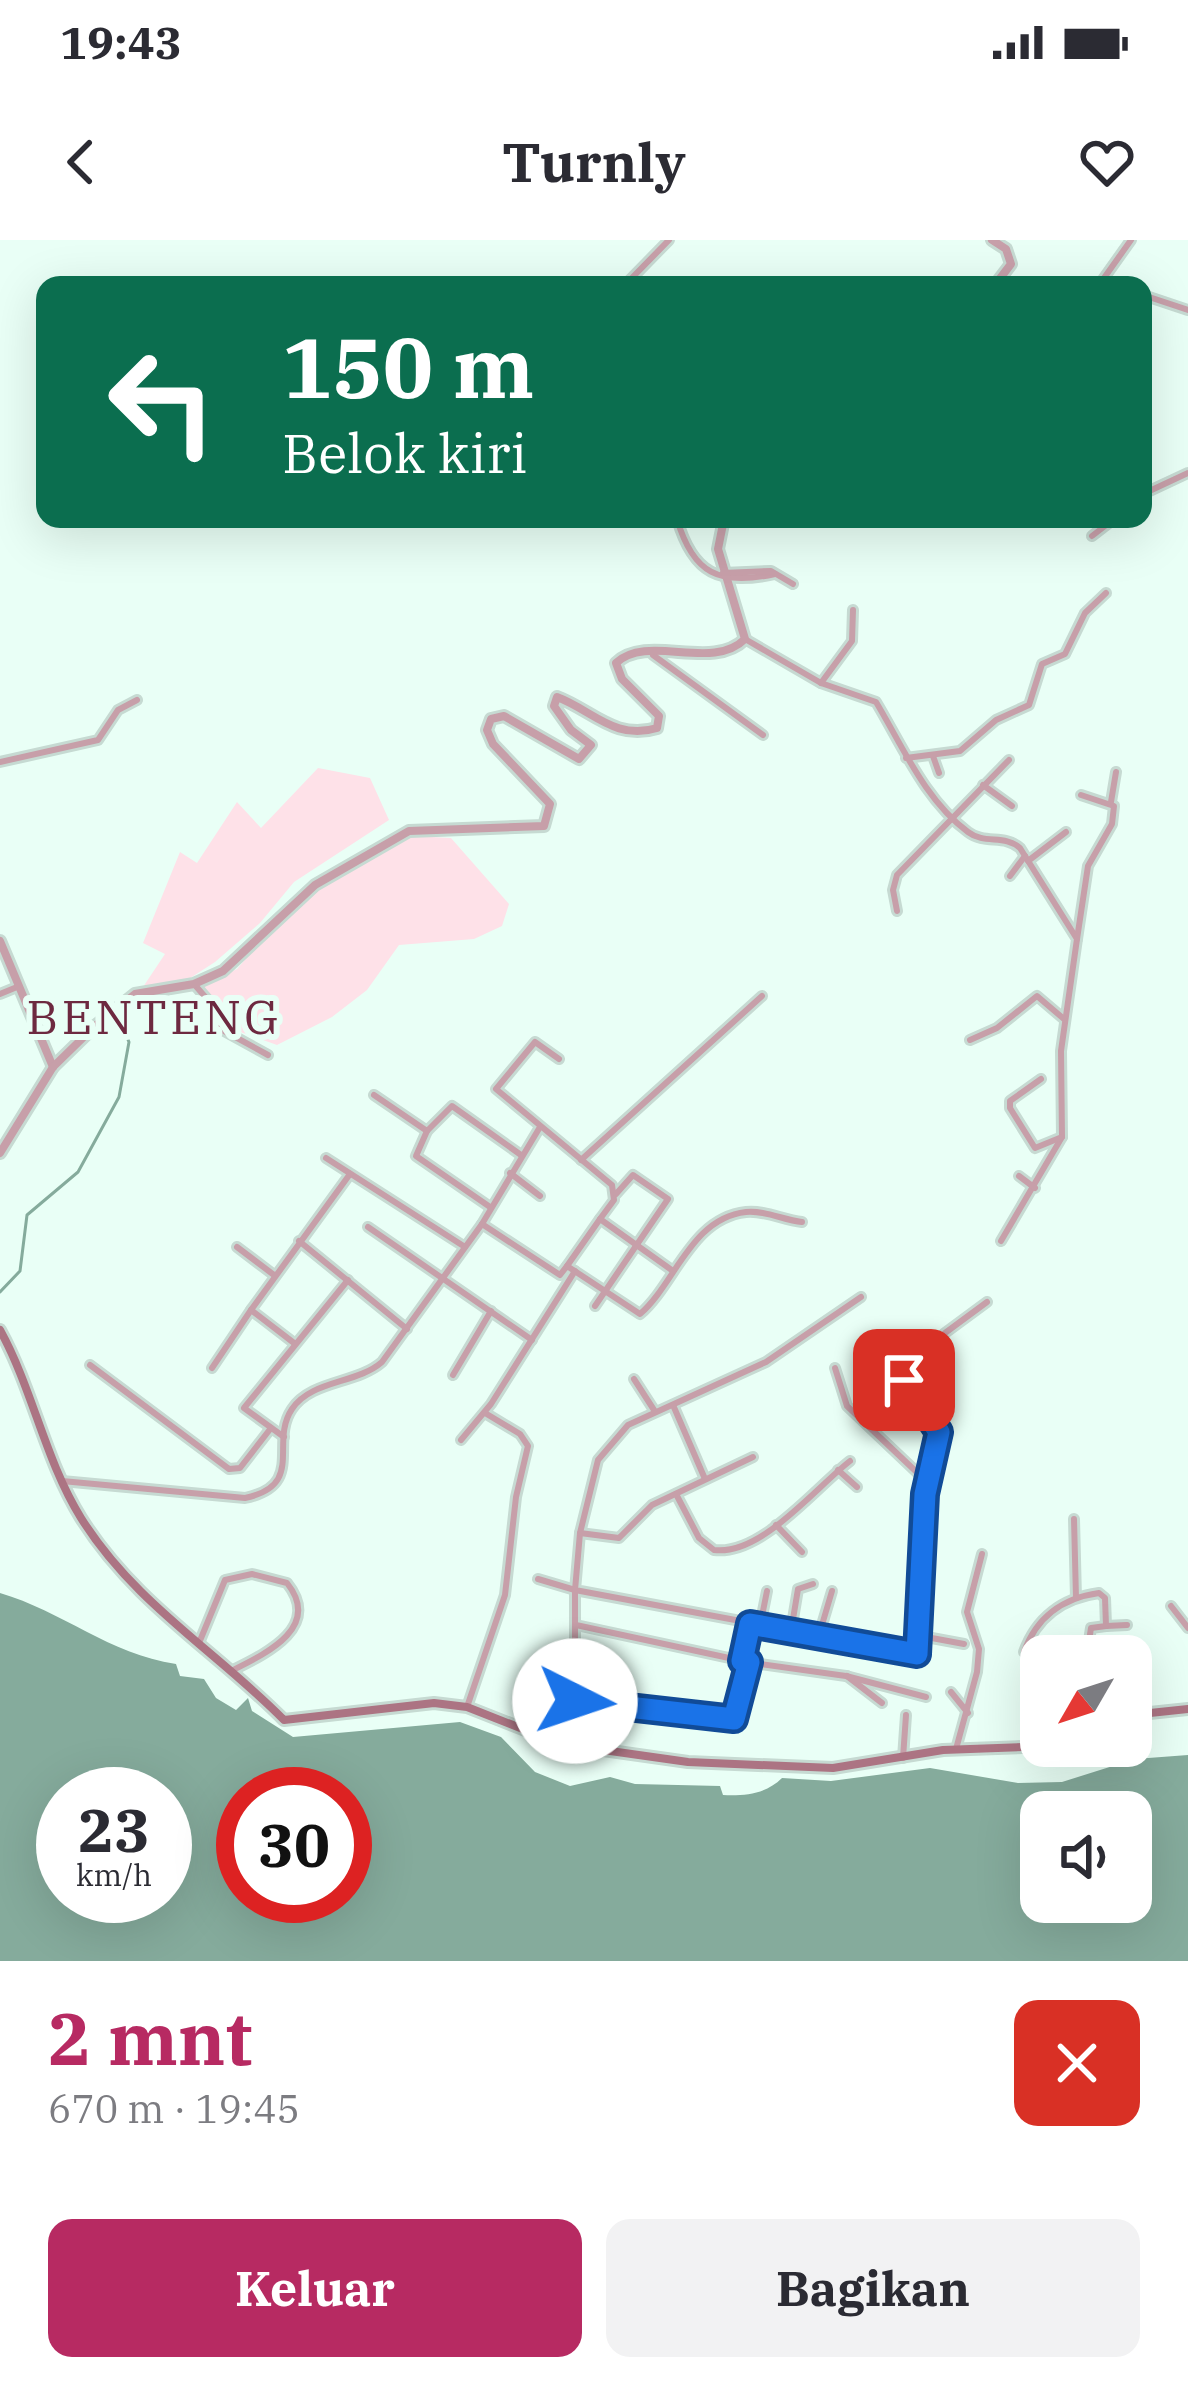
<!DOCTYPE html>
<html lang="id">
<meta charset="utf-8">
<style>
body{margin:0;font-family:"IBM Plex Serif",serif;background:#f2f2f3;color:#2b2b33;height:100vh;display:flex;flex-direction:column;font-size:45px;white-space:nowrap}
*{box-sizing:border-box;margin:0}
p{font-size:39px;color:#7c7c81}
.icon{flex:none;width:66px;height:66px;fill:none;stroke:currentColor;stroke-width:2;stroke-linecap:round;stroke-linejoin:round}
.map{position:relative;height:1721px;overflow:hidden}
.details{display:flex;flex-direction:column;background:#fff;flex:1}
.details>*{flex:none}
.guide{position:absolute;left:36px;top:36px;width:1116px;height:252px;border-radius:24px;box-shadow:0 12px 48px #0002;background:#0b6e4f;color:#fff;overflow:hidden}
.needle{width:78px;rotate:231deg}
.tools{position:absolute;left:1020px;top:1395px;display:grid;gap:24px}
.tools a{display:grid;place-items:center;width:132px;height:132px;border-radius:24px;background:#fff;box-shadow:0 12px 48px #0002;font-size:60px}
.speed{position:absolute;left:36px;top:1527px;display:flex;gap:24px;font-size:60px;font-weight:700;text-align:center}
.speed>*{display:grid;place-content:center;width:156px;height:156px;border-radius:50%;background:#fff;box-shadow:0 12px 48px #0002;line-height:1}
.speed small{font-size:30px;font-weight:400}
.speed .limit{border:18px solid #d22;background:#fff;color:#111}
.pin{position:absolute;display:grid;place-items:center;width:102px;height:102px;color:#fff;margin:-51px;border-radius:24px;box-shadow:0 6px 18px #0006}
.me{position:absolute;width:132px;margin:-66px;rotate:94deg;stroke-linejoin:round;filter:drop-shadow(0 0 9px #0008)}
.turn{display:flex;align-items:center;gap:42px;height:252px;padding:0 48px;font-size:54px}
.turn .icon{width:156px;height:156px;stroke-width:2.5}
.turn b{display:block;font-size:84px;line-height:102px}
.round{display:grid;place-items:center;flex:none;width:126px;height:126px;border-radius:24px;background:#f2f2f3}
.summary{display:flex;align-items:center;justify-content:space-between;height:204px;padding:0 48px}
h1{font-size:72px;font-weight:700;line-height:90px;color:#b72a62}
.cta{display:flex;gap:24px;margin-top:auto;padding:24px 48px}
.cta a{flex:1;height:138px;border-radius:24px;background:#b72a62;color:#fff;font-size:48px;font-weight:700;line-height:138px;text-align:center}
.cta a+a{background:#f2f2f3;color:#2b2b33}
.status{display:flex;justify-content:space-between;align-items:center;height:84px;padding:0 60px;background:#fff;direction:ltr}
.status svg{height:33px;fill:currentColor}
header{display:flex;justify-content:space-between;align-items:center;height:156px;padding:0 48px;background:#fff;font-size:54px;font-weight:700}
.map>svg:first-child{display:block}
.green{fill:#fee1e8}
.water{fill:#85ab9c;fill-rule:evenodd}
.lines{fill:none;stroke-linecap:round;stroke-linejoin:round}
.stream{stroke:#85ab9c;stroke-width:3}
.minor-casing{stroke:#c6dad2;stroke-width:12}
.tertiary-casing{stroke:#c6dad2;stroke-width:14}
.secondary-casing{stroke:#c6dad2;stroke-width:14}
.minor{stroke:#c79fa9;stroke-width:6}
.tertiary{stroke:#c79fa9;stroke-width:8}
.secondary{stroke:#ac7483;stroke-width:8}
.route-casing{stroke:#114b97;stroke-width:30}
.route{stroke:#1a73e8;stroke-width:21}
.labels{text-anchor:middle;dominant-baseline:central;stroke-width:12;stroke-linejoin:round;paint-order:stroke}
.quarter-label{font-size:48px;letter-spacing:3px;fill:#6d2940;stroke:#e9fff6}
</style>
<div class="status"><b>19:43</b><svg viewBox="0 0 49 12"><path d="M0 12V9h3v3zM5 12V6h3v6zM10 12V3h3v9zM15 12V0h3v12zM26 1h20v11H26zM47 4h2v5h-2z"/></svg></div>
<header><svg class="icon" aria-label="back" viewBox="0 0 24 24"><path d="M15 5l-7 7 7 7"/></svg>Turnly<svg class="icon" aria-label="heart" viewBox="0 0 24 24"><path d="M12 20l-8-8c-3-5 5-10 8-4 3-6 11-1 8 4z"/></svg></header>
<div class="map">
<svg width="1188" height="1721" viewBox="0 0 1188 1721">
<rect width="100%" height="100%" fill="#e9fff6"/>
<g class="green">
<path d="M318 528 370 538 389 580 294 642 260 683 215 722 181 744 141 750 165 714 143 703 180 612 197 623 237 562 261 588Z"/>
<path d="M413 596 451 598 509 664 502 686 474 699 399 705 367 750 332 777 277 805 229 788 196 749 237 729 285 673 312 651Z"/>
</g>
<path class="water" d="M0 1353C62 1371 109 1414 176 1424L180 1436 204 1439 216 1458 236 1470 248 1458 252 1471 293 1497 460 1482 501 1497 535 1532 570 1546 610 1537 635 1544 720 1546 723 1555C745 1556 766 1554 782 1538L831 1541 930 1528 1018 1543 1062 1542 1135 1519 1188 1515V1721H0ZM63 1554H165V1656H63ZM243 1554H345V1656H243ZM1041 1572H1131V1662H1041Z"/>
<g class="lines">
<path class="stream" d="M0 1052 20 1031 27 975 78 932 119 857 129 802 116 773"/>
<g class="minor-casing">
<g id="minor">
<path d="M625 45 669 0"/>
<path d="M1099 45 1131 0"/>
<path d="M1143 55 1188 70"/>
<path d="M1143 254 1188 233"/>
<path d="M677 279C693 334 719 346 775 334"/>
<path d="M1092 296 1114 279"/>
<path d="M723 333 771 331 793 344"/>
<path d="M745 399 821 443 876 462C903 507 925 560 968 592 985 605 1004 594 1020 608L1077 699 1061 811 1062 897 1001 1001"/>
<path d="M653 415 763 495"/>
<path d="M821 443 852 401 853 370"/>
<path d="M933 516 939 533"/>
<path d="M906 518 960 511 996 480 1029 465 1042 424 1065 414 1085 373 1106 353"/>
<path d="M0 522 98 500 118 470 137 460"/>
<path d="M983 545 1012 566"/>
<path d="M1111 562 1116 532"/>
<path d="M1028 621 1066 592"/>
<path d="M1010 636 1025 616"/>
<path d="M897 671 893 650 897 635 1009 520"/>
<path d="M1077 699 1088 626 1112 584 1114 566 1081 555"/>
<path d="M194 744 214 767 217 787 268 815"/>
<path d="M0 754 17 747"/>
<path d="M970 800 997 788 1037 756 1064 779"/>
<path d="M559 819 535 802 496 849 612 945 614 960 600 979"/>
<path d="M1041 839 1010 861V868L1035 908 1062 897"/>
<path d="M374 855 427 891 452 866 521 915"/>
<path d="M427 891 416 916 490 967"/>
<path d="M326 918 465 1007"/>
<path d="M581 920 762 756"/>
<path d="M510 933 540 956"/>
<path d="M1019 936 1035 948"/>
<path d="M482 984 560 1035 567 1026 640 1074C675 1044 691 978 746 972 765 970 783 980 802 982"/>
<path d="M368 987 532 1100"/>
<path d="M299 1001 407 1089"/>
<path d="M237 1007 274 1035"/>
<path d="M567 1026 600 979 673 1031"/>
<path d="M595 1066 668 959 633 935 616 954"/>
<path d="M294 1103 251 1070 350 934"/>
<path d="M90 1125 229 1229 240 1228 271 1188"/>
<path d="M212 1128 251 1070"/>
<path d="M835 1128 847 1166 926 1241 917 1414 575 1350 580 1293 598 1220 628 1185 766 1122 861 1057"/>
<path d="M453 1135 491 1071"/>
<path d="M634 1139 654 1170"/>
<path d="M673 1165 705 1239"/>
<path d="M284 1197 244 1168 348 1040"/>
<path d="M461 1200 491 1164 575 1031"/>
<path d="M838 1230 857 1247"/>
<path d="M62 1241 245 1258C306 1245 269 1203 292 1169 311 1140 357 1144 382 1122L482 984 540 887"/>
<path d="M926 1241 939 1192 904 1140 945 1093 987 1062"/>
<path d="M676 1254 699 1298 714 1310C761 1316 814 1249 850 1221"/>
<path d="M1074 1279 1076 1358"/>
<path d="M776 1285 802 1312"/>
<path d="M580 1293 619 1298 652 1265 753 1217"/>
<path d="M538 1339 575 1350V1461L561 1504"/>
<path d="M1171 1366 1188 1388"/>
<path d="M576 1385 743 1421 750 1384"/>
<path d="M760 1386 767 1351"/>
<path d="M1106 1386 1127 1385"/>
<path d="M791 1391 798 1349 813 1344"/>
<path d="M819 1395 832 1351"/>
<path d="M921 1396 964 1404"/>
<path d="M199 1403 225 1340 252 1334 287 1343C322 1387 267 1413 233 1430"/>
<path d="M1041 1419 1024 1412C1036 1378 1062 1358 1099 1353L1105 1358 1106 1386 1091 1388 1089 1401"/>
<path d="M746 1422 846 1436 926 1457"/>
<path d="M847 1436 882 1463"/>
<path d="M951 1452 968 1473"/>
<path d="M575 1461 734 1479 749 1422"/>
<path d="M467 1467 505 1355 516 1257 528 1206 520 1194 485 1173"/>
<path d="M956 1509 977 1432 979 1409 967 1372 982 1314"/>
<path d="M903 1518 906 1475"/>
</g>
</g>
<g class="tertiary-casing">
<g id="tertiary">
<path d="M992 0 1006 9 1011 24 995 45"/>
<path d="M0 701 53 827"/>
<path d="M0 913 53 827 95 786 135 754 194 744 223 731 315 645 409 591 544 586 550 564 493 504 487 490 491 479 504 476 579 519 591 505 571 490 554 466 557 457C592 470 615 501 657 488L659 476 622 439 616 423C648 393 712 432 745 399L718 309 724 279"/>
</g>
</g>
<g class="secondary-casing">
<g id="secondary">
<path d="M0 1090C33 1150 45 1220 81 1278 135 1364 215 1410 284 1480L434 1463 467 1467 561 1504 688 1522 833 1528 943 1510 1051 1506"/>
<path d="M1131 1475 1188 1469"/>
</g>
</g>
<use href="#minor" class="minor"/>
<use href="#tertiary" class="tertiary"/>
<use href="#secondary" class="secondary"/>
</g>
<g class="lines">
<g class="route-casing">
<path id="route" d="M575 1461 734 1479 749 1422 742 1421 750 1384 917 1414 925 1254 939 1192 904 1140"/>
</g>
<use href="#route" class="route"/>
</g>
<g class="labels">
<g class="quarter-label">
<text x="154" y="776">BENTENG</text>
</g>
</g>
</svg>
<div class="tools">
<a><svg class="needle" viewBox="-14 -14 28 28"><path d="M0-13l5 13h-10z" fill="#e53935"/><path d="M0 13l5-13h-10z" fill="#7c7c81"/></svg></a>
<a><svg class="icon" aria-label="sound" viewBox="0 0 24 24"><path d="M4 9h4l5-4v14l-5-4H4zM17 9q2 3 0 6"/></svg></a>
</div>
<div class="speed"><div>23<small>km/h</small></div><div class="limit">30</div></div>
<div class="pin" style="left:904px;top:1140px;background:#d93025"><svg class="icon" aria-label="arrive" viewBox="0 0 24 24"><path d="M6 21V4h12l-3 4 3 4H6"/></svg></div>
<svg class="me" style="left:575px;top:1461px" viewBox="-20 -20 40 40"><circle r="19" fill="#fff"/><path d="M0-13L10 11 0 6-10 11z" fill="#1a73e8"/></svg>
<div class="guide">
<div class="turn"><svg class="icon" aria-label="left" viewBox="0 0 24 24"><path d="M17 20v-9H6M10 6l-5 5 5 5"/></svg><div><b>150 m</b>Belok kiri</div></div>
</div>
</div>
<section class="details">
<div class="summary"><div><h1>2 mnt</h1><p>670 m · 19:45</p></div><a class="round" style="background:#d93025;color:#fff"><svg class="icon" aria-label="close" viewBox="0 0 24 24"><path d="M6 6l12 12M18 6L6 18"/></svg></a></div>
<div class="cta"><a>Keluar</a><a>Bagikan</a></div>
</section>
